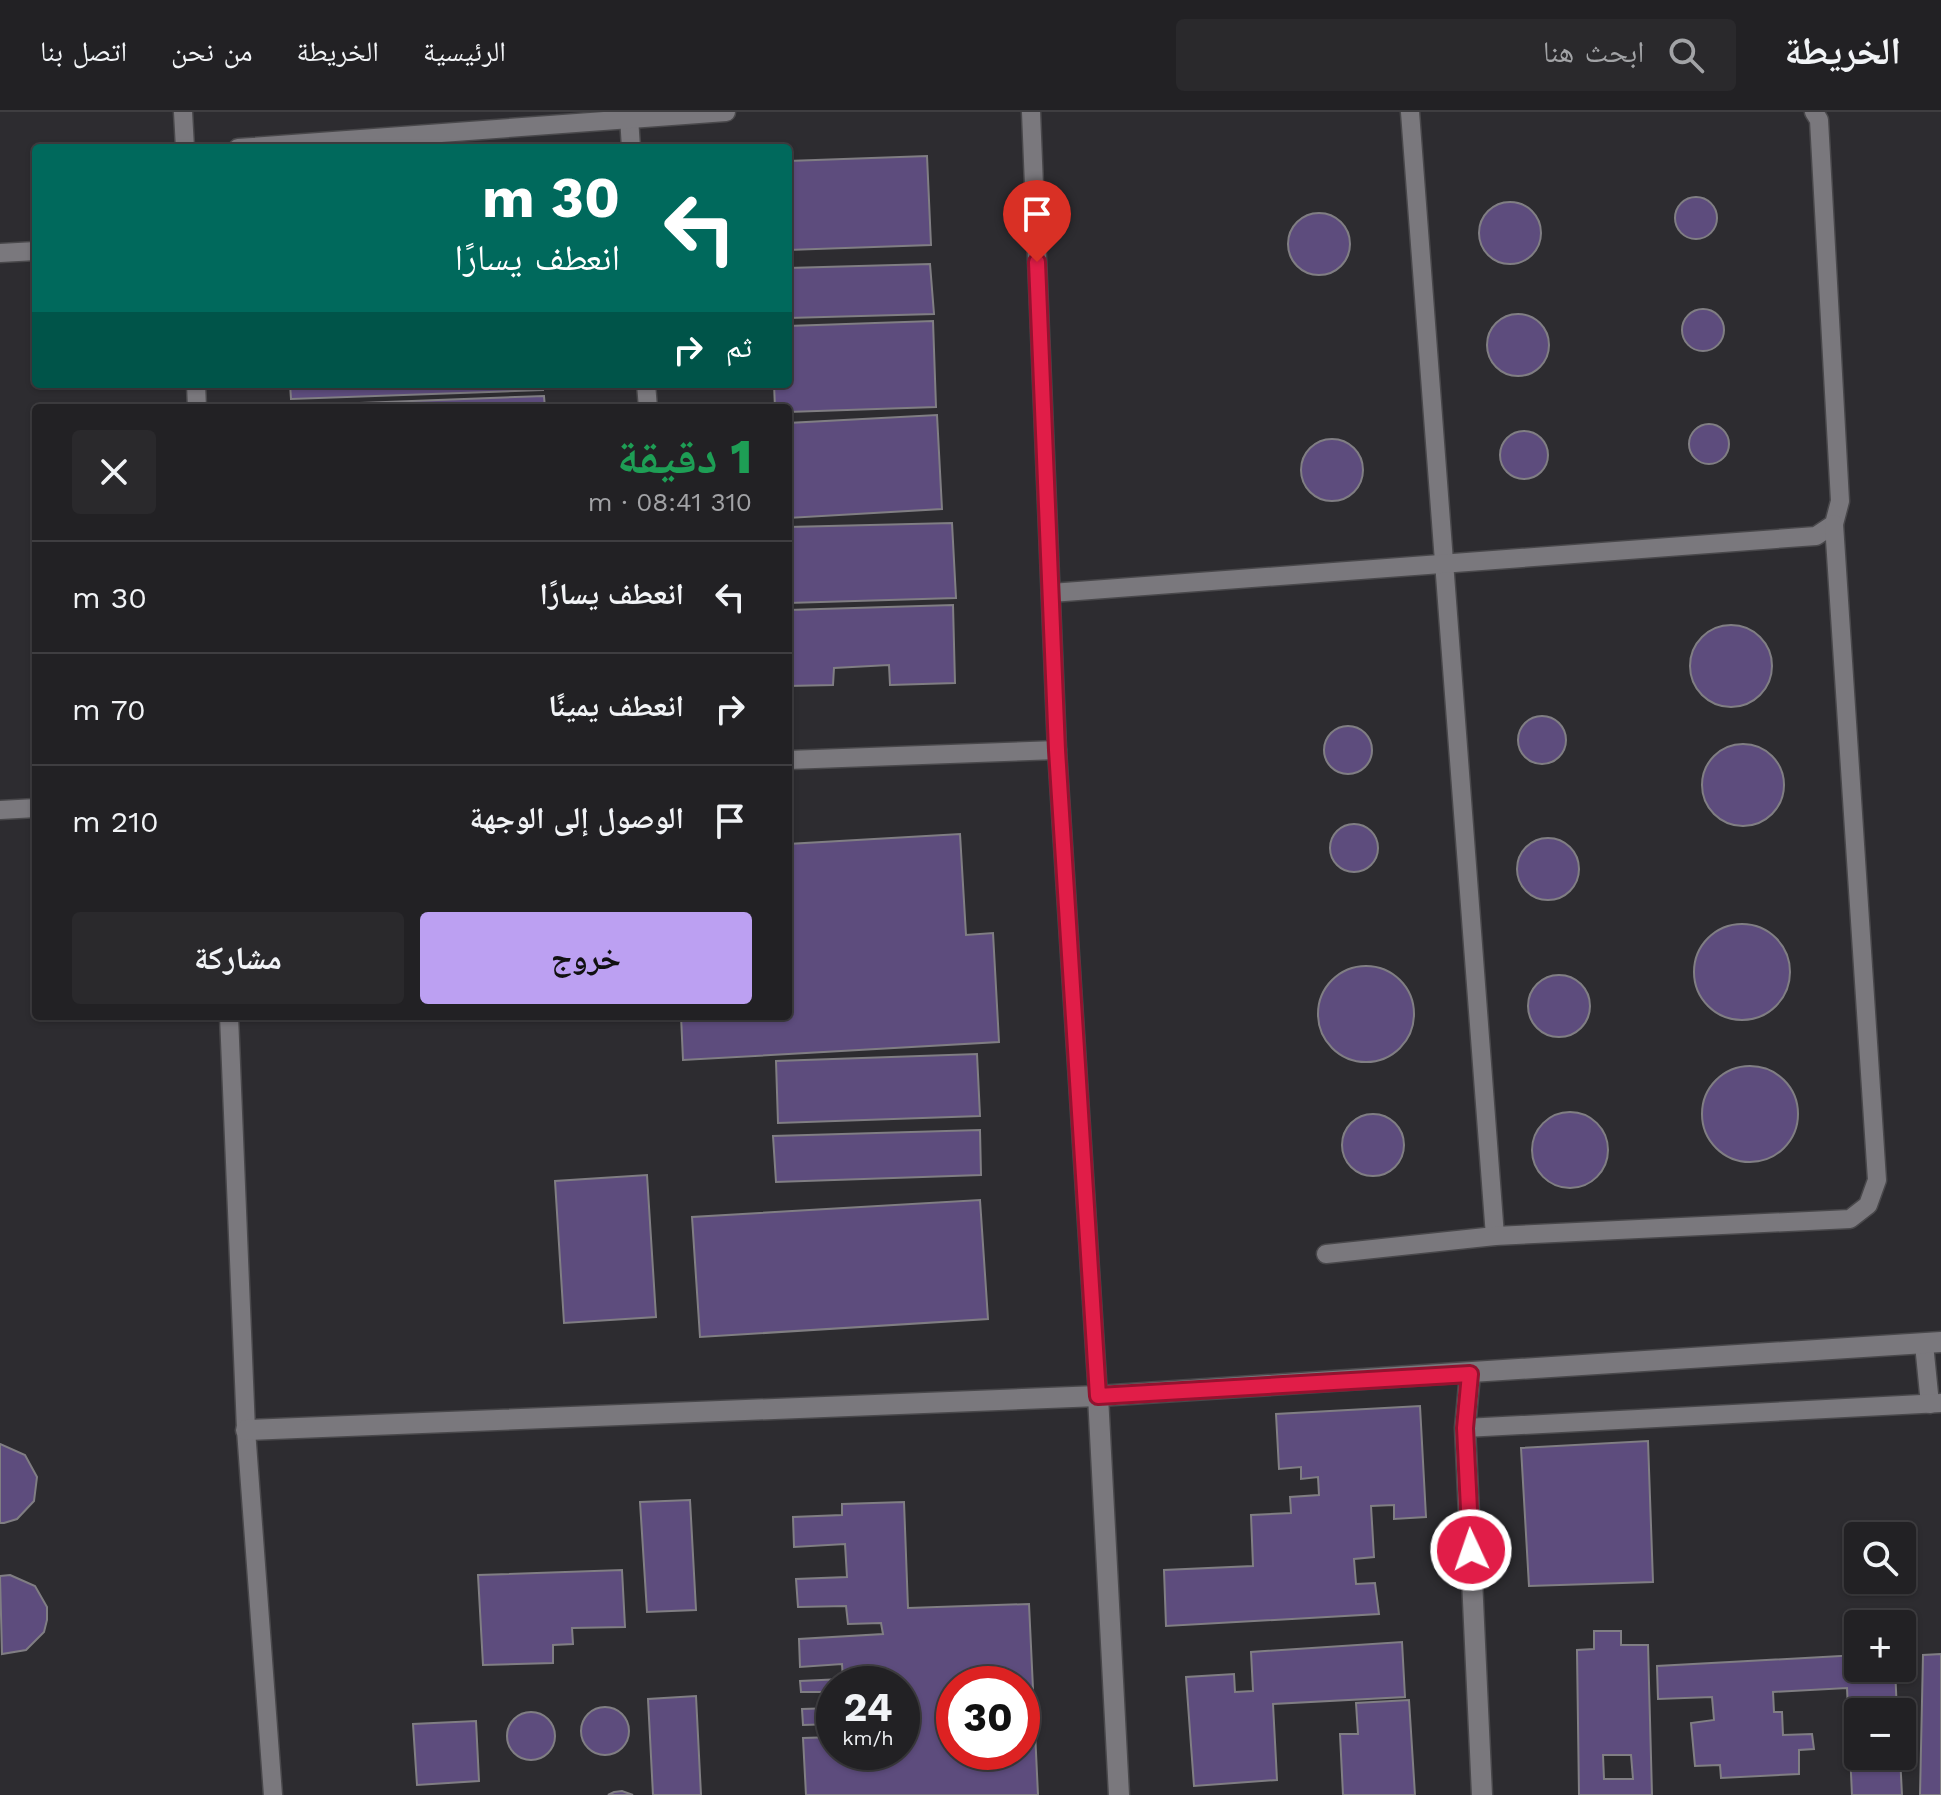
<!DOCTYPE html>
<html lang="ar">
<meta charset="utf-8">
<style>
body{margin:0;font-family:"Work Sans","Noto Naskh Arabic",sans-serif;background:#2a292c;color:#f1f3f6;direction:rtl;height:100vh;display:flex;flex-direction:column;font-size:30px;white-space:nowrap}
*{box-sizing:border-box;margin:0}
p{font-size:26px;color:#a2a3a6}
.icon{flex:none;width:44px;height:44px;fill:none;stroke:currentColor;stroke-width:2;stroke-linecap:round;stroke-linejoin:round}
.map{position:relative;flex:1;overflow:hidden;direction:ltr}
.details{position:absolute;left:32px;top:292px;width:760px;height:616px;display:flex;flex-direction:column;background:#222124;border-radius:8px;box-shadow:0 2px 6px #0004,0 0 0 2px #3f3e41;direction:rtl}
.details>*{flex:none}
.banner{position:absolute;left:32px;top:32px;width:760px;height:244px;border-radius:8px;box-shadow:0 2px 6px #0004,0 0 0 2px #3f3e41;direction:rtl;background:#00695c;color:#fff;overflow:hidden}
.buttons{position:absolute;left:1844px;top:1410px;display:grid;gap:16px}
.buttons a{display:grid;place-items:center;width:72px;height:72px;border-radius:8px;background:#222124;box-shadow:0 2px 6px #0004,0 0 0 2px #3f3e41;font-size:40px}
.speed{position:absolute;left:816px;top:1554px;display:flex;gap:16px;font-size:40px;font-weight:700;text-align:center}
.speed>*{display:grid;place-content:center;width:104px;height:104px;border-radius:50%;background:#222124;box-shadow:0 2px 6px #0004,0 0 0 2px #3f3e41;line-height:1}
.speed small{font-size:20px;font-weight:400}
.speed .limit{border:12px solid #d22;background:#fff;color:#111}
.pin{position:absolute;display:grid;place-items:center;width:68px;height:68px;color:#fff;margin:-82px -34px;border-radius:50% 50% 50% 0;rotate:-45deg;box-shadow:0 0 8px #0007}
.pin .icon{rotate:45deg}
.me{position:absolute;width:88px;margin:-44px;rotate:357deg;stroke-linejoin:round;filter:drop-shadow(0 0 6px #0008)}
.turn{display:flex;align-items:center;gap:28px;height:168px;padding:0 40px;font-size:36px}
.turn .icon{width:104px;height:104px;stroke-width:2.5}
.turn b{display:block;font-size:56px;line-height:68px}
.then{display:flex;align-items:center;height:76px;padding:0 40px;background:#0003;gap:16px;font-size:30px}
.round{display:grid;place-items:center;flex:none;width:84px;height:84px;border-radius:8px;background:#2a292c}
.overview{display:flex;align-items:center;justify-content:space-between;height:136px;padding:0 40px}
h1{font-size:48px;font-weight:800;line-height:60px;color:#1e9e55}
.action{display:flex;gap:16px;margin-top:auto;padding:16px 40px}
.action a{flex:1;height:92px;border-radius:8px;background:#bca0f2;color:#111;font-size:32px;font-weight:800;line-height:92px;text-align:center}
.action a+a{background:#2a292c;color:#f1f3f6}
ul{padding:0;list-style:none}
li{display:flex;align-items:center;gap:24px;height:112px;padding:0 40px;border-top:2px solid #3f3e41}
li div{flex:1}
li b{display:block;font-size:30px}
li em{font-style:normal}
header{display:flex;align-items:center;gap:48px;box-sizing:border-box;height:112px;padding:0 40px;background:#222124;border-bottom:2px solid #3f3e41}
header strong{font-size:38px}
nav{display:flex;gap:44px;margin-inline-start:auto;font-size:28px}
.search{width:560px;height:72px;background:#2a292c;display:flex;align-items:center;gap:20px;box-sizing:border-box;padding:0 28px;border-radius:8px;color:#a2a3a6;font-size:30px}
.map>svg:first-child{display:block}
.building{fill:#5d4c7d;stroke:#807e83;stroke-width:2;fill-rule:evenodd}
.lines{fill:none;stroke-linecap:round;stroke-linejoin:round}
.lane-casing{stroke:#49484b;stroke-width:21}
.street-casing{stroke:#49484b;stroke-width:23}
.lane{stroke:#7a787d;stroke-width:18}
.street{stroke:#7a787d;stroke-width:20}
.route-casing{stroke:#92132f;stroke-width:20}
.route{stroke:#e11d48;stroke-width:14}
</style>
<header>
<strong>الخريطة</strong>
<div class="search"><svg class="icon" aria-label="search" viewBox="0 0 24 24"><circle cx="10" cy="10" r="6"/><path d="M15 15l6 6"/></svg>ابحث هنا</div>
<nav><a>الرئيسية</a><a>الخريطة</a><a>من نحن</a><a>اتصل بنا</a></nav>
</header>
<div class="map">
<svg width="1941" height="1683" viewBox="0 0 1941 1683">
<rect width="100%" height="100%" fill="#2d2c30"/>
<g class="building">
<path d="M927 44 931 133 788 138V49Z"/>
<circle cx="1696" cy="106" r="21"/>
<circle cx="1510" cy="121" r="31"/>
<circle cx="1319" cy="132" r="31"/>
<path d="M930 152 934 202 788 206V156Z"/>
<circle cx="1703" cy="218" r="21"/>
<circle cx="1518" cy="233" r="31"/>
<path d="M933 209 936 295 788 300V296H775L774 272H788V214Z"/>
<path d="M290 272H543V278L291 287Z"/>
<path d="M544 284 545 296H308V293Z"/>
<path d="M937 303 942 397 788 406V311Z"/>
<circle cx="1709" cy="332" r="20"/>
<circle cx="1524" cy="343" r="24"/>
<circle cx="1332" cy="358" r="31"/>
<path d="M952 411 956 486 788 491V415Z"/>
<path d="M953 493 955 571 890 573 889 553 834 556 833 573 788 574V498Z"/>
<circle cx="1731" cy="554" r="41"/>
<circle cx="1542" cy="628" r="24"/>
<circle cx="1348" cy="638" r="24"/>
<circle cx="1743" cy="673" r="41"/>
<circle cx="1354" cy="736" r="24"/>
<path d="M960 722 966 823 993 821 999 930 683 948 681 904H788V732Z"/>
<circle cx="1548" cy="757" r="31"/>
<circle cx="1742" cy="860" r="48"/>
<circle cx="1366" cy="902" r="48"/>
<circle cx="1559" cy="894" r="31"/>
<path d="M977 942 980 1004 778 1011 776 949Z"/>
<circle cx="1750" cy="1002" r="48"/>
<circle cx="1570" cy="1038" r="38"/>
<circle cx="1373" cy="1033" r="31"/>
<path d="M980 1018 981 1063 776 1070 773 1024Z"/>
<path d="M647 1063 656 1205 564 1211 555 1069Z"/>
<path d="M980 1088 988 1207 700 1225 692 1105Z"/>
<path d="M1420 1294 1426 1405 1394 1407V1393L1371 1394 1374 1445 1354 1447 1356 1472 1375 1471 1379 1502 1166 1514 1164 1458 1253 1454 1251 1403 1291 1401 1290 1385 1319 1383 1318 1365 1301 1367V1355L1279 1357 1276 1302Z"/>
<path d="M1648 1329 1653 1470 1529 1474 1521 1336Z"/>
<path d="M0 1332 25 1343 37 1365 34 1389 17 1407 4 1411H0Z"/>
<path d="M690 1388 696 1498 647 1500 640 1390Z"/>
<path d="M904 1390 908 1496 1029 1492 1038 1683H806L803 1626 834 1625V1640H902V1572H834V1580H801L800 1569 843 1567 842 1552 800 1555 799 1527 883 1522 881 1511 848 1512 846 1494 798 1495 796 1467 847 1465 845 1432 794 1435 793 1405 842 1403V1392ZM954 1572H1022V1640H954Z"/>
<path d="M622 1458 625 1515 572 1516 573 1532 553 1533V1551L483 1553 478 1463Z"/>
<path d="M10 1463 35 1474 47 1495V1508L44 1520 26 1538 2 1542 0 1464Z"/>
<path d="M1594 1519H1621V1533H1648L1652 1683H1579L1577 1538 1594 1537ZM1603 1643H1631L1633 1667H1604Z"/>
<path d="M1402 1530 1405 1585 1273 1592 1277 1668 1194 1674 1186 1565 1234 1562 1235 1580 1253 1579 1251 1540Z"/>
<path d="M1941 1542V1683H1920L1923 1543Z"/>
<path d="M1858 1543V1556H1895L1897 1600H1858V1644H1900L1902 1683H1852L1847 1576 1773 1580 1774 1600H1782L1783 1623 1812 1622 1814 1637 1799 1638V1662L1721 1666 1720 1653 1695 1654 1691 1611 1714 1608 1712 1585 1658 1587 1657 1554Z"/>
<path d="M696 1584 701 1683H653L648 1587Z"/>
<path d="M1409 1588 1415 1683H1343L1340 1622H1358L1356 1591Z"/>
<circle cx="605" cy="1619" r="24"/>
<path d="M834 1596V1612L803 1613 802 1597Z"/>
<circle cx="531" cy="1624" r="24"/>
<path d="M476 1609 479 1669 417 1673 413 1612Z"/>
<path d="M614 1680 622 1679 633 1683H608Z"/>
</g>
<g class="lines">
<g class="lane-casing">
<g id="lane">
<path d="M183 0 185 36"/>
<path d="M1031 0 1057 638 1098 1284"/>
<path d="M1410 0 1495 1124"/>
<path d="M629 5 631 36"/>
<path d="M238 36 726 0"/>
<path d="M0 141 36 139"/>
<path d="M196 272 197 296"/>
<path d="M646 272 648 296"/>
<path d="M1051 481 1816 424 1834 412 1840 389 1819 8 1814 0"/>
<path d="M788 648 1057 638"/>
<path d="M0 698 36 696"/>
<path d="M229 904 246 1318 273 1683"/>
<path d="M1326 1142 1495 1124 1850 1107 1868 1093 1877 1068 1834 412"/>
<path d="M1924 1232 1930 1292"/>
<path d="M1465 1316 1941 1291"/>
</g>
</g>
<g class="street-casing">
<g id="street">
<path d="M1470 1262 1465 1316 1482 1683"/>
<path d="M1098 1284 1119 1683"/>
<path d="M246 1318 1098 1284 1941 1230"/>
</g>
</g>
<use href="#lane" class="lane"/>
<use href="#street" class="street"/>
</g>
<g class="lines">
<g class="route-casing">
<path id="route" d="M1037 150 1057 638 1098 1284 1470 1262 1465 1316 1471 1438"/>
</g>
<use href="#route" class="route"/>
</g>
</svg>
<div class="buttons">
<a><svg class="icon" aria-label="search" viewBox="0 0 24 24"><circle cx="10" cy="10" r="6"/><path d="M15 15l6 6"/></svg></a>
<a>+</a>
<a>−</a>
</div>
<div class="speed"><div>24<small>km/h</small></div><div class="limit">30</div></div>
<div class="pin" style="left:1037px;top:150px;background:#d93025"><svg class="icon" aria-label="arrive" viewBox="0 0 24 24"><path d="M6 21V4h12l-3 4 3 4H6"/></svg></div>
<svg class="me" style="left:1471px;top:1438px" viewBox="-20 -20 40 40"><circle r="17" fill="#e11d48" stroke="#fff" stroke-width="3"/><path d="M0-11L8 9 0 5-8 9z" fill="#fff"/></svg>
<div class="banner">
<div class="turn"><svg class="icon" aria-label="left" viewBox="0 0 24 24"><path d="M17 20v-9H6M10 6l-5 5 5 5"/></svg><div><b>30 m</b>انعطف يسارًا</div></div>
<div class="then">ثم<svg class="icon" aria-label="right" viewBox="0 0 24 24"><path d="M7 20v-9h11M14 6l5 5-5 5"/></svg></div>
</div>
<section class="details">
<div class="overview"><div><h1>1 دقيقة</h1><p>310 m · 08:41</p></div><a class="round"><svg class="icon" aria-label="close" viewBox="0 0 24 24"><path d="M6 6l12 12M18 6L6 18"/></svg></a></div>
<ul>
<li><svg class="icon" aria-label="left" viewBox="0 0 24 24"><path d="M17 20v-9H6M10 6l-5 5 5 5"/></svg><div><b>انعطف يسارًا</b></div><em>30 m</em></li>
<li><svg class="icon" aria-label="right" viewBox="0 0 24 24"><path d="M7 20v-9h11M14 6l5 5-5 5"/></svg><div><b>انعطف يمينًا</b></div><em>70 m</em></li>
<li><svg class="icon" aria-label="arrive" viewBox="0 0 24 24"><path d="M6 21V4h12l-3 4 3 4H6"/></svg><div><b>الوصول إلى الوجهة</b></div><em>210 m</em></li>
</ul>
<div class="action"><a>خروج</a><a>مشاركة</a></div>
</section>
</div>
